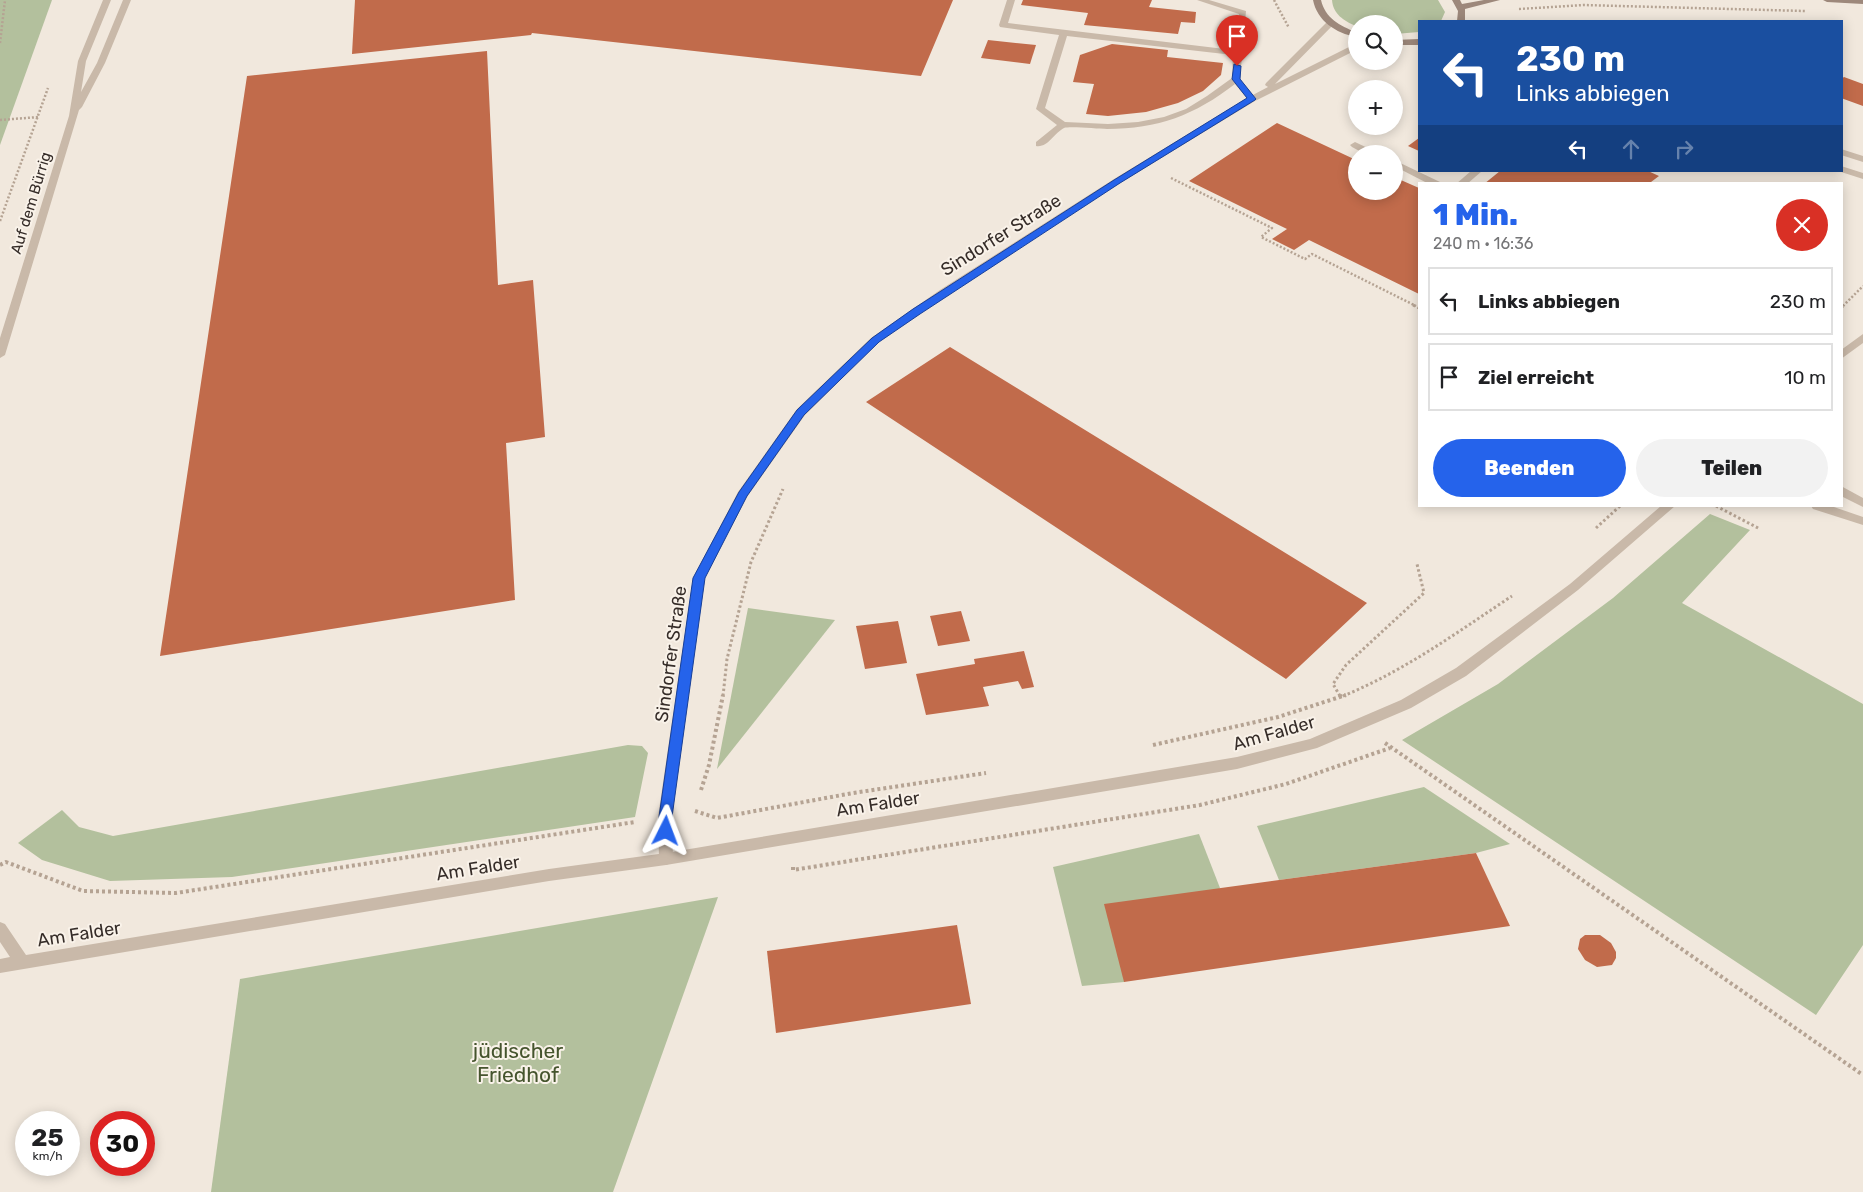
<!DOCTYPE html>
<html lang="de">
<meta charset="utf-8">
<style>
body{margin:0;font-family:Rubik,sans-serif;background:#f2f2f2;color:#202124;height:100vh;display:flex;flex-direction:column;font-size:19px;white-space:nowrap}
*{box-sizing:border-box;margin:0}
p{font-size:16px;color:#757577}
.icon{flex:none;width:28px;height:28px;fill:none;stroke:currentColor;stroke-width:2;stroke-linecap:round;stroke-linejoin:round}
.map{position:relative;flex:1;overflow:hidden}
.side{position:absolute;left:1418px;top:182px;width:425px;height:325px;display:flex;flex-direction:column;background:#fff;border-radius:0px;box-shadow:0 2px 12px #0003}
.side>*{flex:none}
.hud{position:absolute;left:1418px;top:20px;width:425px;height:152px;border-radius:0px;box-shadow:0 2px 12px #0003;background:#1a4fa0;color:#fff;overflow:hidden}
.buttons{position:absolute;left:1348px;top:15px;display:grid;gap:10px}
.buttons a{display:grid;place-items:center;width:55px;height:55px;border-radius:50%;background:#fff;box-shadow:0 2px 12px #0003;font-size:25px}
.speed{position:absolute;left:15px;top:1111px;display:flex;gap:10px;font-size:25px;font-weight:700;text-align:center}
.speed>*{display:grid;place-content:center;width:65px;height:65px;border-radius:50%;background:#fff;box-shadow:0 2px 12px #0003;line-height:1}
.speed small{font-size:12px;font-weight:400}
.speed .limit{border:8px solid #d22;background:#fff;color:#111}
.pin{position:absolute;display:grid;place-items:center;width:42px;height:42px;color:#fff;margin:-51px -21px;border-radius:50% 50% 50% 0;rotate:-45deg;box-shadow:0 0 5px #0007}
.pin .icon{rotate:45deg}
.me{position:absolute;width:55px;margin:-28px;rotate:3deg;stroke-linejoin:round;filter:drop-shadow(0 0 4px #0008)}
.turn{display:flex;align-items:center;gap:18px;height:105px;padding:0 15px;font-size:22px}
.turn .icon{width:65px;height:65px;stroke-width:2.5}
.turn b{display:block;font-size:35px;line-height:42px}
.lanes{display:flex;align-items:center;height:48px;padding:0 15px;background:#0003;justify-content:center;gap:25px;direction:ltr}
.lanes .off{opacity:.35}
.round{display:grid;place-items:center;flex:none;width:52px;height:52px;border-radius:26px;background:#f2f2f2}
.headline{display:flex;align-items:center;justify-content:space-between;height:85px;padding:0 15px}
h1{font-size:30px;font-weight:800;line-height:38px;color:#2563eb}
.button{display:flex;gap:10px;margin-top:auto;padding:10px 15px}
.button a{flex:1;height:58px;border-radius:30px;background:#2563eb;color:#fff;font-size:20px;font-weight:800;line-height:58px;text-align:center}
.button a+a{background:#f2f2f2;color:#202124}
ul{padding:0;list-style:none}
li{display:flex;align-items:center;gap:15px;height:68px;margin:0 10px 8px;padding:0 5px;border:2px solid #e0e0e0;border-radius:0px}
li div{flex:1}
li b{display:block;font-size:19px}
li em{font-style:normal}
.map>svg:first-child{display:block}
.green{fill:#b3c09d}
.building{fill:#c16b4b}
.lines{fill:none;stroke-linecap:round;stroke-linejoin:round}
.path-far2{stroke:#b5a393;stroke-width:2.5;stroke-dasharray:2 2;stroke-linecap:butt}
.path-far1{stroke:#b5a393;stroke-width:3;stroke-dasharray:2.5 2.5;stroke-linecap:butt}
.path{stroke:#b5a393;stroke-width:4;stroke-dasharray:3 3;stroke-linecap:butt}
.service{fill:#c9b9a9;fill-rule:evenodd}
.minor{fill:#c9b9a9;fill-rule:evenodd}
.tertiary{fill:#c9b9a9;fill-rule:evenodd}
.secondary{fill:#9d887b;fill-rule:evenodd}
.route{fill:#2563eb;stroke:#184099}
.labels{text-anchor:middle;dominant-baseline:central;stroke-width:4;stroke-linejoin:round;paint-order:stroke}
.far-street-label{font-size:15px;fill:#362d29;stroke:#f9f2e9}
.street-label{font-size:18px;fill:#362d29;stroke:#f9f2e9}
.near-park-label{font-size:21px;fill:#45542d;stroke:#f9f2e9}
</style>
<div class="map">
<svg width="1863" height="1192" viewBox="0 0 1863 1192">
<rect width="100%" height="100%" fill="#f1e8dd"/>
<g class="green">
<path d="M0 0H52L0 145Z"/>
<path d="M1332 0H1438L1445 12 1441 21H1419V32L1395 34 1394 24H1356V26C1344 21 1333 14 1332 0Z"/>
<path d="M1710 514 1750 530 1682 603 1863 704V945L1816 1015 1402 740 1498 684 1613 598Z"/>
<path d="M748 608 835 620 717 769Z"/>
<path d="M628 745 642 746 648 753 635 817 232 877 110 881 42 860 18 843 62 810 79 827 113 836Z"/>
<path d="M1424 787 1510 844 1476 853 1279 880 1257 826Z"/>
<path d="M1199 834 1220 888 1124 982 1082 986 1053 867Z"/>
<path d="M718 897 613 1192H211L240 979Z"/>
</g>
<g class="building">
<path d="M355 0H953L921 76 532 33 531 35 352 54Z"/>
<path d="M1023 0H1152L1149 7 1196 12 1195 23 1181 22 1178 34 1084 25 1088 13 1021 5Z"/>
<path d="M988 40 1036 45 1030 64 981 58Z"/>
<path d="M1112 44 1168 50 1167 57 1223 63 1221 75 1203 91 1178 103 1146 112 1108 116 1086 114 1094 84 1073 82 1080 55Z"/>
<path d="M487 51 498 285 533 280 545 437 506 443 515 600 160 656 247 76Z"/>
<path d="M1844 77 1863 84V106L1841 98V79Z"/>
<path d="M1277 123 1356 160V191H1394V177L1419 188V294L1309 240 1294 250 1272 239 1287 229 1189 181Z"/>
<path d="M1419 138V151L1408 146Z"/>
<path d="M1500 171H1648L1659 176 1651 182 1655 184H1484Z"/>
<path d="M950 347 1059 414 1367 603 1286 679 866 402Z"/>
<path d="M961 611 970 641 938 646 930 616Z"/>
<path d="M898 621 907 663 865 669 856 626Z"/>
<path d="M1024 651 1034 687 1022 689 1018 681 983 687 989 706 926 715 916 674 975 664 974 659Z"/>
<path d="M1476 853 1510 926 1124 982 1104 904Z"/>
<path d="M957 925 971 1004 776 1033 767 951Z"/>
<path d="M1585 935H1600L1611 943 1616 952V958L1612 965 1597 967 1585 960 1578 949 1580 939Z"/>
</g>
<g class="lines">
<g class="path-far2">
<path d="M1274 0 1289 28"/>
<path d="M1519 9 1583 5 1805 11"/>
<path d="M0 43 5 0"/>
<path d="M0 120 39 117"/>
<path d="M1171 178 1272 228 1261 237 1305 259 1312 254 1416 306"/>
<path d="M0 221 48 88"/>
<path d="M1843 306 1863 286"/>
</g>
<g class="path-far1">
<path d="M1413 305 1419 308"/>
<path d="M1841 308 1844 305"/>
<path d="M1716 506 1760 529"/>
<path d="M1596 528 1620 506"/>
<path d="M723 696 727 659 751 562 783 489"/>
<path d="M1340 696 1333 684 1346 665 1424 593 1417 564"/>
<path d="M1343 696C1406 670 1456 633 1512 596"/>
</g>
<g class="path">
<path d="M1340 695 1341 697"/>
<path d="M1385 743 1863 1075"/>
<path d="M1153 745 1278 717 1346 695"/>
<path d="M701 790 709 765 723 695"/>
<path d="M695 811 717 818 853 793 986 773"/>
<path d="M0 865 6 862 83 891 176 893 635 822"/>
<path d="M793 867V870L1200 805 1286 784 1390 748"/>
</g>
<g class="service">
<path d="M1007 0H1015L1008 23 1233 50 1239 14 1197 0H1209L1246 11 1240 79 1256 99 1252 102 1249 101 1235 84C1195 115 1158 129 1107 129 1099 129 1070 126 1064 128 1054 133 1048 148 1036 146V142L1057 125 1036 109 1059 35 1000 27 999 25ZM1067 36 1233 55 1232 78 1207 96 1186 109 1164 117 1138 122 1108 124 1065 122 1045 108Z"/>
<path d="M1355 142 1376 152 1377 154H1365L1352 147 1350 145Z"/>
<path d="M1394 160 1440 182 1442 184H1429L1394 166Z"/>
<path d="M1471 171H1482L1467 184H1456Z"/>
<path d="M1841 486 1863 498V507L1841 496Z"/>
<path d="M1811 506H1831L1863 517V525L1813 509Z"/>
</g>
<path class="minor" d="M1328 21 1335 23 1275 84 1353 45H1356V50L1255 101 1120 183 948 294 879 342 805 415 747 497 705 578 672 817 673 859 671 863 666 865 661 863 659 859 658 817 693 578 738 492 797 409 871 338 940 290 1114 179 1249 97 1268 87 1265 85 1266 83Z"/>
<g class="tertiary">
<path d="M103 0H111L86 61 81 92 97 63 123 0H131L105 63 82 107 79 110 5 355 0 358V338L69 116 78 61Z"/>
<path d="M1841 149 1863 156V162L1841 155Z"/>
<path d="M1841 166 1863 173V179L1838 171H1841Z"/>
<path d="M1863 334V343L1841 359V350Z"/>
<path d="M1661 506H1675L1578 590 1466 676 1411 708 1317 748 1237 769 666 865 549 881 0 973V959L10 957 0 942V922L5 924 26 955 549 869 666 853 1237 757 1310 739 1401 700 1456 668 1570 584Z"/>
</g>
<g class="secondary">
<path d="M1313 0H1321C1325 18 1340 26 1356 32V37C1336 33 1317 21 1313 0Z"/>
<path d="M1452 0H1460L1462 4 1484 0H1500L1465 9V21H1457L1458 11Z"/>
<path d="M1823 0H1863V4L1827 2Z"/>
<path d="M1419 39V45H1394V40Z"/>
</g>
</g>
<path class="route" d="M1234 64 1241 66 1240 79 1256 99 1255 100 1120 183 920 314 879 342 804 415 747 496 705 578 672 817V831L670 835 666 836 661 835 659 817 693 578 739 492 797 410 872 338 913 309 1114 180 1247 98 1232 79Z"/>
<g class="labels">
<g class="far-street-label">
<text transform="translate(31 203) rotate(-73)">Auf dem Bürrig</text>
</g>
<g class="street-label">
<text transform="translate(1001 235) rotate(-32)">Sindorfer Straße</text>
<text transform="translate(671 654) rotate(-82)">Sindorfer Straße</text>
<text transform="translate(1274 733) rotate(-16)">Am Falder</text>
<text transform="translate(878 804) rotate(-9)">Am Falder</text>
<text transform="translate(478 868) rotate(-9)">Am Falder</text>
<text transform="translate(79 934) rotate(-9)">Am Falder</text>
</g>
<g class="near-park-label">
<text x="518" y="1050">jüdischer<tspan x="518" dy="24">Friedhof</tspan></text>
</g>
</g>
</svg>
<div class="buttons">
<a><svg class="icon" aria-label="search" viewBox="0 0 24 24"><circle cx="10" cy="10" r="6"/><path d="M15 15l6 6"/></svg></a>
<a>+</a>
<a>−</a>
</div>
<div class="speed"><div>25<small>km/h</small></div><div class="limit">30</div></div>
<div class="pin" style="left:1237px;top:66px;background:#d93025"><svg class="icon" aria-label="arrive" viewBox="0 0 24 24"><path d="M6 21V4h12l-3 4 3 4H6"/></svg></div>
<svg class="me" style="left:666px;top:831px" viewBox="-20 -20 40 40"><path d="M0-17L14 15 0 8-14 15z" fill="#2563eb" stroke="#fff" stroke-width="4"/></svg>
<div class="hud">
<div class="turn"><svg class="icon" aria-label="left" viewBox="0 0 24 24"><path d="M17 20v-9H6M10 6l-5 5 5 5"/></svg><div><b>230 m</b>Links abbiegen</div></div>
<div class="lanes"><svg class="icon" aria-label="left" viewBox="0 0 24 24"><path d="M17 20v-9H6M10 6l-5 5 5 5"/></svg><svg class="icon off" aria-label="ahead" viewBox="0 0 24 24"><path d="M12 20V5M6 11l6-6 6 6"/></svg><svg class="icon off" aria-label="right" viewBox="0 0 24 24"><path d="M7 20v-9h11M14 6l5 5-5 5"/></svg></div>
</div>
<section class="side">
<div class="headline"><div><h1>1 Min.</h1><p>240 m · 16:36</p></div><a class="round" style="background:#d93025;color:#fff"><svg class="icon" aria-label="close" viewBox="0 0 24 24"><path d="M6 6l12 12M18 6L6 18"/></svg></a></div>
<ul>
<li><svg class="icon" aria-label="left" viewBox="0 0 24 24"><path d="M17 20v-9H6M10 6l-5 5 5 5"/></svg><div><b>Links abbiegen</b></div><em>230 m</em></li>
<li><svg class="icon" aria-label="arrive" viewBox="0 0 24 24"><path d="M6 21V4h12l-3 4 3 4H6"/></svg><div><b>Ziel erreicht</b></div><em>10 m</em></li>
</ul>
<div class="button"><a>Beenden</a><a>Teilen</a></div>
</section>
</div>
